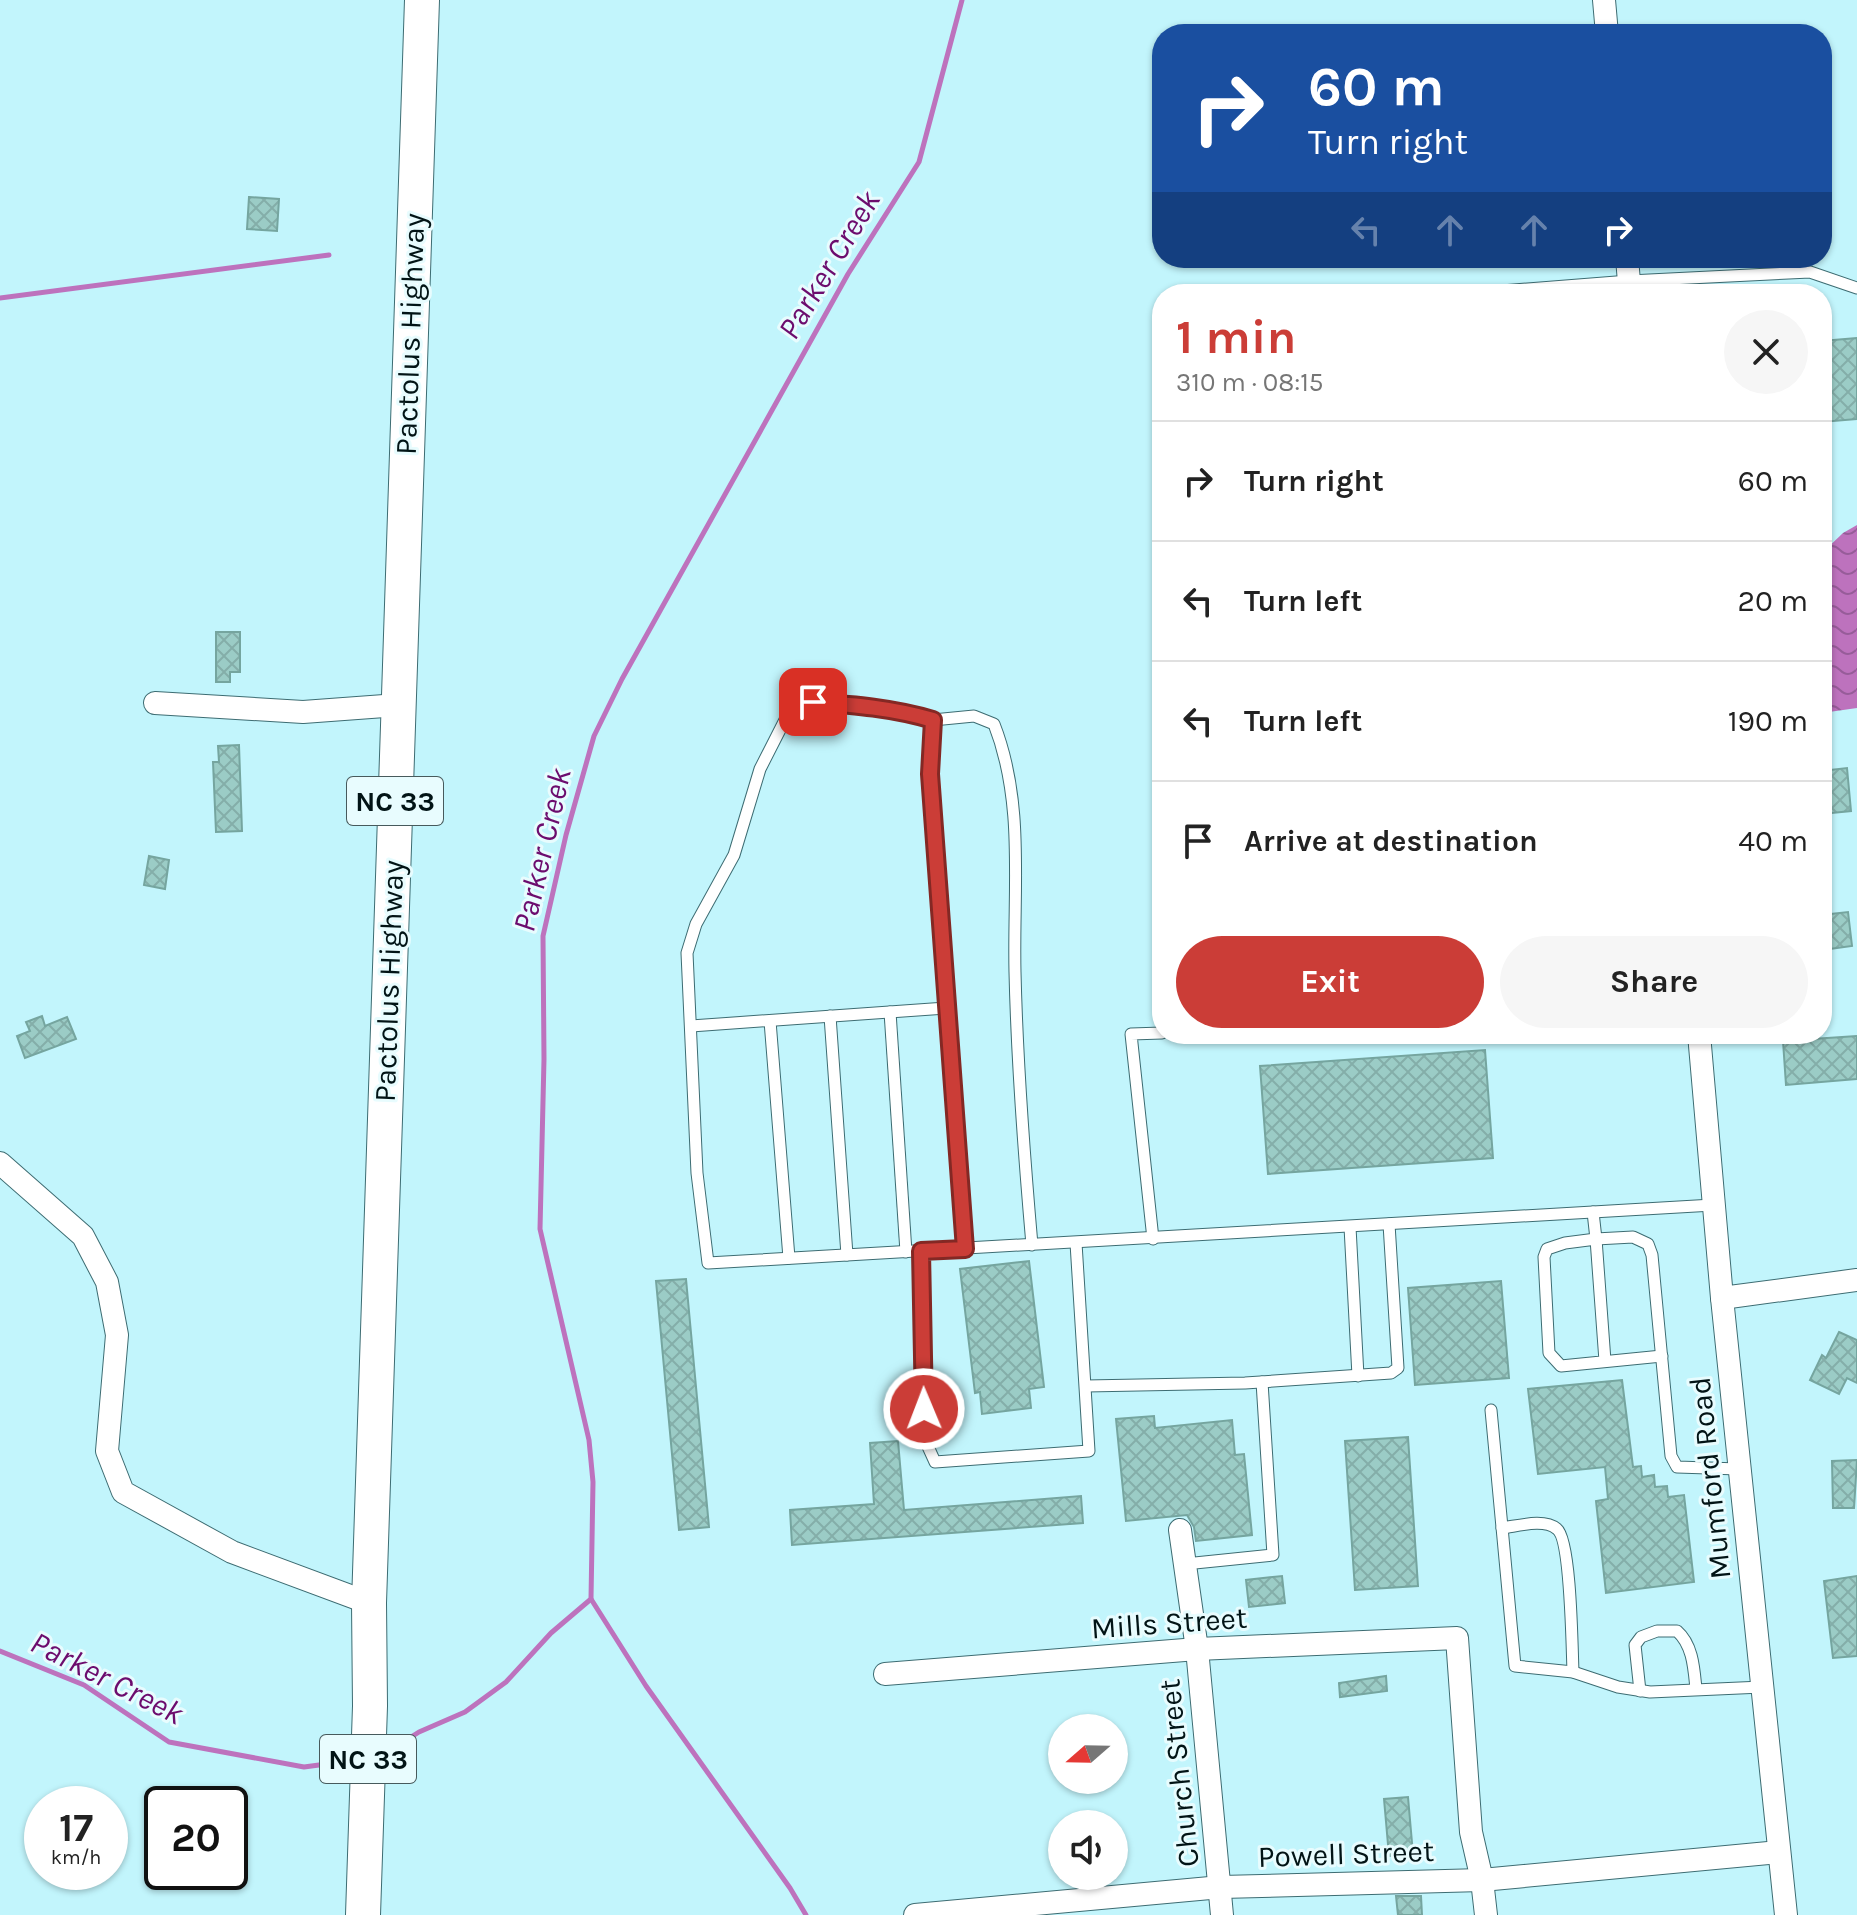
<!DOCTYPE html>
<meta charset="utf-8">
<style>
body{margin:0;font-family:Karla,sans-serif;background:#f6f6f6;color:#222;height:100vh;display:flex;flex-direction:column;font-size:30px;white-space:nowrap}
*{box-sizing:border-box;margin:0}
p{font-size:26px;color:#767676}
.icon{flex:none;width:44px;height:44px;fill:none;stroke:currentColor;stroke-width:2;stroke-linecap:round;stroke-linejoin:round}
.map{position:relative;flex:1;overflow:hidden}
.drawer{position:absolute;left:1152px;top:284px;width:680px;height:760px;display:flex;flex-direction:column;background:#fff;border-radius:32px;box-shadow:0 2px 6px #0004}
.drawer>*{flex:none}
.top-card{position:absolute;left:1152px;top:24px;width:680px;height:244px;border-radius:32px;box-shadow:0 2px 6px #0004;background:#1a4fa0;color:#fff;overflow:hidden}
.needle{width:52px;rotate:250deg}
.buttons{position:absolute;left:1048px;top:1714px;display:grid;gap:16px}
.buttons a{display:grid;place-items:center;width:80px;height:80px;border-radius:50%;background:#fff;box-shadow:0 2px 6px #0004;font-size:40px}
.speed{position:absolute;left:24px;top:1786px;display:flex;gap:16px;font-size:40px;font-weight:700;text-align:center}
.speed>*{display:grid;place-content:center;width:104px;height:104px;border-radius:50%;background:#fff;box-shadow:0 2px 6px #0004;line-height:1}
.speed small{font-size:20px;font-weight:400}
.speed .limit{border:4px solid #111;border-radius:12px;background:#fff;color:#111}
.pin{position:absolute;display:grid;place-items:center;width:68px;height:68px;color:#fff;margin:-34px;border-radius:16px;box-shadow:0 4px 12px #0006}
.me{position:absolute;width:88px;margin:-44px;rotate:359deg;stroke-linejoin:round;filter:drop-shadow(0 0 6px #0008)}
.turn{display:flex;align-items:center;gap:28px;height:168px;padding:0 24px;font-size:36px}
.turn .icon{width:104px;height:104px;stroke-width:2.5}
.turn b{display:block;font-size:56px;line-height:68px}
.lanes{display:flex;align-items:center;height:76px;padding:0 24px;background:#0003;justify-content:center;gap:40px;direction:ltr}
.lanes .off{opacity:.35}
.round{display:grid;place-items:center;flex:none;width:84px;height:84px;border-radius:42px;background:#f6f6f6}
.head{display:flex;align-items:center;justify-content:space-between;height:136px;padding:0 24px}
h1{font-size:48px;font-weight:700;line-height:60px;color:#cb3d37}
.primary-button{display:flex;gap:16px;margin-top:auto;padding:16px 24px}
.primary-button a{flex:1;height:92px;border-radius:48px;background:#cb3d37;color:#fff;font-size:32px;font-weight:700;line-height:92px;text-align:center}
.primary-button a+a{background:#f6f6f6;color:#222}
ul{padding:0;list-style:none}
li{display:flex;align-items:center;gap:24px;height:120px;padding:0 24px;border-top:2px solid #e0e0e0}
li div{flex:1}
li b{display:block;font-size:30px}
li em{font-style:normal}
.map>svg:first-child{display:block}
.water{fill:url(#water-waves)}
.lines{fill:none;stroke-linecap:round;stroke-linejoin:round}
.stream{stroke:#bd72bd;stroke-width:5}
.building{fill:url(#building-cross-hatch);stroke:#75a59f;stroke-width:2}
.lane-casing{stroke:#3d6c72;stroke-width:13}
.street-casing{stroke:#3d6c72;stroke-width:24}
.primary-casing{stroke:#3d6c72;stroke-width:36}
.lane{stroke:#fff;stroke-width:11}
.street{stroke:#fff;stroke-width:22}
.primary{stroke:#fff;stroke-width:34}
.route-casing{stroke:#842824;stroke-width:20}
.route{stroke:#cb3d37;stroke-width:14}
.labels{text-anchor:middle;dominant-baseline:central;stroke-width:6;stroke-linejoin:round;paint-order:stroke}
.shield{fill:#e8fcfe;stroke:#475a5c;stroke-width:2}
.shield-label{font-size:28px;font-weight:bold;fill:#021416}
.street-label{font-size:30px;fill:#021416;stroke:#e8fcfe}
.water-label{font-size:32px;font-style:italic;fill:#6c0c6e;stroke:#e8fcfe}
</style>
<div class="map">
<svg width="1857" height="1915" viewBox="0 0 1857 1915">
<defs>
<pattern id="water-waves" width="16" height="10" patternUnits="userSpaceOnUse" patternTransform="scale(2)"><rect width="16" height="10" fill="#bd72bd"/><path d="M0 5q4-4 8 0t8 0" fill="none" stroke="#975c99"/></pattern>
<pattern id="building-cross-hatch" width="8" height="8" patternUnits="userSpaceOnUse" patternTransform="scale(2)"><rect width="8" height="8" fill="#9bccc6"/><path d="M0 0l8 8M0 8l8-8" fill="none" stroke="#84aea9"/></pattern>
</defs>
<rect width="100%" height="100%" fill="#c2f5fc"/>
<path class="water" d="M1857 525V708L1822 713V553L1843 533Z"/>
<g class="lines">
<g class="stream">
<path d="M0 298 329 255"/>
<path d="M591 1599 646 1686 790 1888 806 1915"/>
<path d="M0 1651 84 1685 169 1742 304 1767 334 1763"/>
<path d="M397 1746 419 1732 465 1712 506 1682 551 1633 591 1599 593 1482 589 1440 540 1229 544 1059 543 936 566 835 594 736 622 679 848 274 919 162 962 0"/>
</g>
</g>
<g class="building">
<path d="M249 197 279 199 277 231 247 229Z"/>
<path d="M1857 338V419L1822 422V341Z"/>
<path d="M216 632H240V672H230V682H216Z"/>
<path d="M239 745 242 831 216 832 213 762H219L218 746Z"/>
<path d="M1847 768 1851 811 1822 814V771Z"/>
<path d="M149 856 169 860 165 889 144 885Z"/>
<path d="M1848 912 1852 946 1822 950V915Z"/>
<path d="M42 1016 45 1026 67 1017 76 1039 25 1058 17 1036 30 1031 26 1022Z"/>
<path d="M1857 1036V1079L1786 1085 1783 1041Z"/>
<path d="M1485 1050 1493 1158 1268 1174 1260 1066Z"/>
<path d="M1029 1261 1044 1387 1029 1389 1031 1408 982 1414 980 1392 975 1393 960 1269Z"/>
<path d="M686 1279 709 1527 679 1530 656 1281Z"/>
<path d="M1501 1281 1509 1378 1415 1385 1408 1288Z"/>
<path d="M1839 1332 1857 1340V1383L1847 1378 1839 1394 1810 1380 1822 1355 1826 1358Z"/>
<path d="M1622 1380 1633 1467 1641 1466 1642 1477 1654 1475 1655 1487 1667 1486 1668 1497 1684 1495 1694 1582 1606 1593 1596 1501 1608 1499 1605 1467 1538 1474 1528 1389Z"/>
<path d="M1154 1416 1155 1428 1232 1420 1235 1455 1244 1454 1252 1535 1196 1541 1194 1527 1187 1515 1126 1521 1116 1419Z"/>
<path d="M1408 1437 1418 1586 1355 1590 1345 1441Z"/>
<path d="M898 1441 904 1510 1081 1496 1083 1523 792 1545 790 1510 874 1504 870 1443Z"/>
<path d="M1857 1460 1854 1508H1833L1832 1461Z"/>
<path d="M1282 1576 1285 1603 1249 1607 1246 1580Z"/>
<path d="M1857 1576V1656L1833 1658 1824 1581Z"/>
<path d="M1386 1676 1387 1691 1340 1697 1339 1683Z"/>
<path d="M1408 1797 1413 1854 1389 1856 1384 1799Z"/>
<path d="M1396 1896H1421L1422 1915H1398Z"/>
</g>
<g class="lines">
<g class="lane-casing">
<g id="lane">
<path d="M1464 294 1629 281 1810 272 1857 288"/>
<path d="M933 720 930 774 965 1249"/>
<path d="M890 1012 906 1252"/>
<path d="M830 1016 847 1255"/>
<path d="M770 1021 789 1258"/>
<path d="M691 1026 946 1008"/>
<path d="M1593 1212 1596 1239 1633 1237 1648 1244 1652 1255 1671 1456 1677 1467 1739 1469"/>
<path d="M1350 1227 1358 1376"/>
<path d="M1153 1239 1131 1034 1162 1033"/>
<path d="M1032 1245C1024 1154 1017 1063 1015 972 1013 889 1025 803 994 724L974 716 933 720 903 711 868 705 813 702 789 712 760 769 734 855 696 924 687 953 697 1173 708 1263 1713 1205"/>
<path d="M921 1251 925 1440 935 1462 1089 1451 1076 1243"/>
<path d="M1605 1361 1596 1239 1565 1243 1547 1249 1544 1257 1549 1353 1561 1366 1662 1356"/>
<path d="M1086 1386 1245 1383 1391 1373 1398 1368 1389 1224"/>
<path d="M1491 1410 1515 1666 1573 1672 1618 1687 1650 1692 1762 1687"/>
<path d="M1502 1528C1518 1526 1544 1518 1557 1529 1571 1540 1572 1649 1573 1672"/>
<path d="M1185 1564 1273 1555 1262 1382"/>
<path d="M1640 1691 1635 1645 1641 1637 1657 1631H1677C1693 1645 1694 1669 1696 1689"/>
</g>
</g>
<g class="street-casing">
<g id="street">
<path d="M1604 0 1607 34"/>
<path d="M1627 258 1630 294"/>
<path d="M155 703 303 712 398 705"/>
<path d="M1699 1034 1722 1298 1786 1915"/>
<path d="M0 1163 83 1236 107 1282 117 1335 107 1451 123 1492 232 1552 369 1603"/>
<path d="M1722 1298 1857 1280"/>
<path d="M1180 1530 1197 1649 1222 1915"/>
<path d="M885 1674 1197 1649 1457 1638 1471 1832 1482 1880 1486 1915"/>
<path d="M915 1915 1221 1887 1482 1880 1779 1852"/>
</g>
</g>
<g class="primary-casing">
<path id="primary" d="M363 1915 370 1706 369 1603 422 0"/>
</g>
<use href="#lane" class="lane"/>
<use href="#street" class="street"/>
<use href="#primary" class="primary"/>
</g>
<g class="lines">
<g class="route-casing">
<path id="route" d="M813 702C854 705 893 708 933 720L930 774 965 1249 921 1251 924 1409"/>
</g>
<use href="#route" class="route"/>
</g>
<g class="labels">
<g class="shield">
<rect x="347" y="777" width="96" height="48" rx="6"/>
<rect x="320" y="1735" width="96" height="48" rx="6"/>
</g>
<g class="shield-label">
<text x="395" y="801">NC 33</text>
<text x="368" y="1759">NC 33</text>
</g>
<g class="street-label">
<text transform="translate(410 334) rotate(-88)">Pactolus Highway</text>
<text transform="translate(389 981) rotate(-88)">Pactolus Highway</text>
<text transform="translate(1710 1478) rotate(-96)">Mumford Road</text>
<text transform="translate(1169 1623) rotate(-4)">Mills Street</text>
<text transform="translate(1179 1773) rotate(-96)">Church Street</text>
<text transform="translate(1346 1854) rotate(-2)">Powell Street</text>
</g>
<g class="water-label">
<text transform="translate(829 265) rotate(-59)">Parker Creek</text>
<text transform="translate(542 850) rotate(-77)">Parker Creek</text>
<text transform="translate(107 1678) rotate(27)">Parker Creek</text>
</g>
</g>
</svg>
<div class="buttons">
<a><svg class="needle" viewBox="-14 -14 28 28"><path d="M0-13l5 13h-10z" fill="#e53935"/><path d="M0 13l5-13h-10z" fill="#767676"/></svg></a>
<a><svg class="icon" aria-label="sound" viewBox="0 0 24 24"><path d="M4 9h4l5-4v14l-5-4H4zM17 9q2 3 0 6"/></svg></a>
</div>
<div class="speed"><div>17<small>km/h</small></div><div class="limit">20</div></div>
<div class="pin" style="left:813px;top:702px;background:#d93025"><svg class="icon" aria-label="arrive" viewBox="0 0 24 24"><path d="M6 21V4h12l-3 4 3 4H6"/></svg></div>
<svg class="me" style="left:924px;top:1409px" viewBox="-20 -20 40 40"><circle r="17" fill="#cb3d37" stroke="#fff" stroke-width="3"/><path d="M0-11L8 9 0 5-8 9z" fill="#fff"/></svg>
<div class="top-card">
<div class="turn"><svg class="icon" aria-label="right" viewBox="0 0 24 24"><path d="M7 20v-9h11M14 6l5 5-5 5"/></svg><div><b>60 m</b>Turn right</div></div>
<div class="lanes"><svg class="icon off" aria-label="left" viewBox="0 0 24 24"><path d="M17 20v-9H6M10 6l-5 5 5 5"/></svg><svg class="icon off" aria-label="ahead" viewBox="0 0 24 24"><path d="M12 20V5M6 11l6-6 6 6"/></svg><svg class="icon off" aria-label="ahead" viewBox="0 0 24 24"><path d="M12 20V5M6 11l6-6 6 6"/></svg><svg class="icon" aria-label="right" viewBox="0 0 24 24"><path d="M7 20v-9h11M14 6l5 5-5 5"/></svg></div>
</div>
<section class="drawer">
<div class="head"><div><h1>1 min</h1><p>310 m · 08:15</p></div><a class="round"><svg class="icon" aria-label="close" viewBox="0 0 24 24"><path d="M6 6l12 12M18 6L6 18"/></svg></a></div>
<ul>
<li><svg class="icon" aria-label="right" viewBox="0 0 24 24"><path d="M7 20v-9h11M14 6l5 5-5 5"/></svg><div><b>Turn right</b></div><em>60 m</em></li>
<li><svg class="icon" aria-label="left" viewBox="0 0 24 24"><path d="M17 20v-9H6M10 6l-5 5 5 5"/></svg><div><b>Turn left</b></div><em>20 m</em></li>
<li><svg class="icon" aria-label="left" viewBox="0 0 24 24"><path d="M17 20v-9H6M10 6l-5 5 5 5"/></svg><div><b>Turn left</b></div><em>190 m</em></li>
<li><svg class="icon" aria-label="arrive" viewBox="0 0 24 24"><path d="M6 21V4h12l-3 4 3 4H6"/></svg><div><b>Arrive at destination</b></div><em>40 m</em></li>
</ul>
<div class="primary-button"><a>Exit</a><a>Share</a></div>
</section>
</div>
